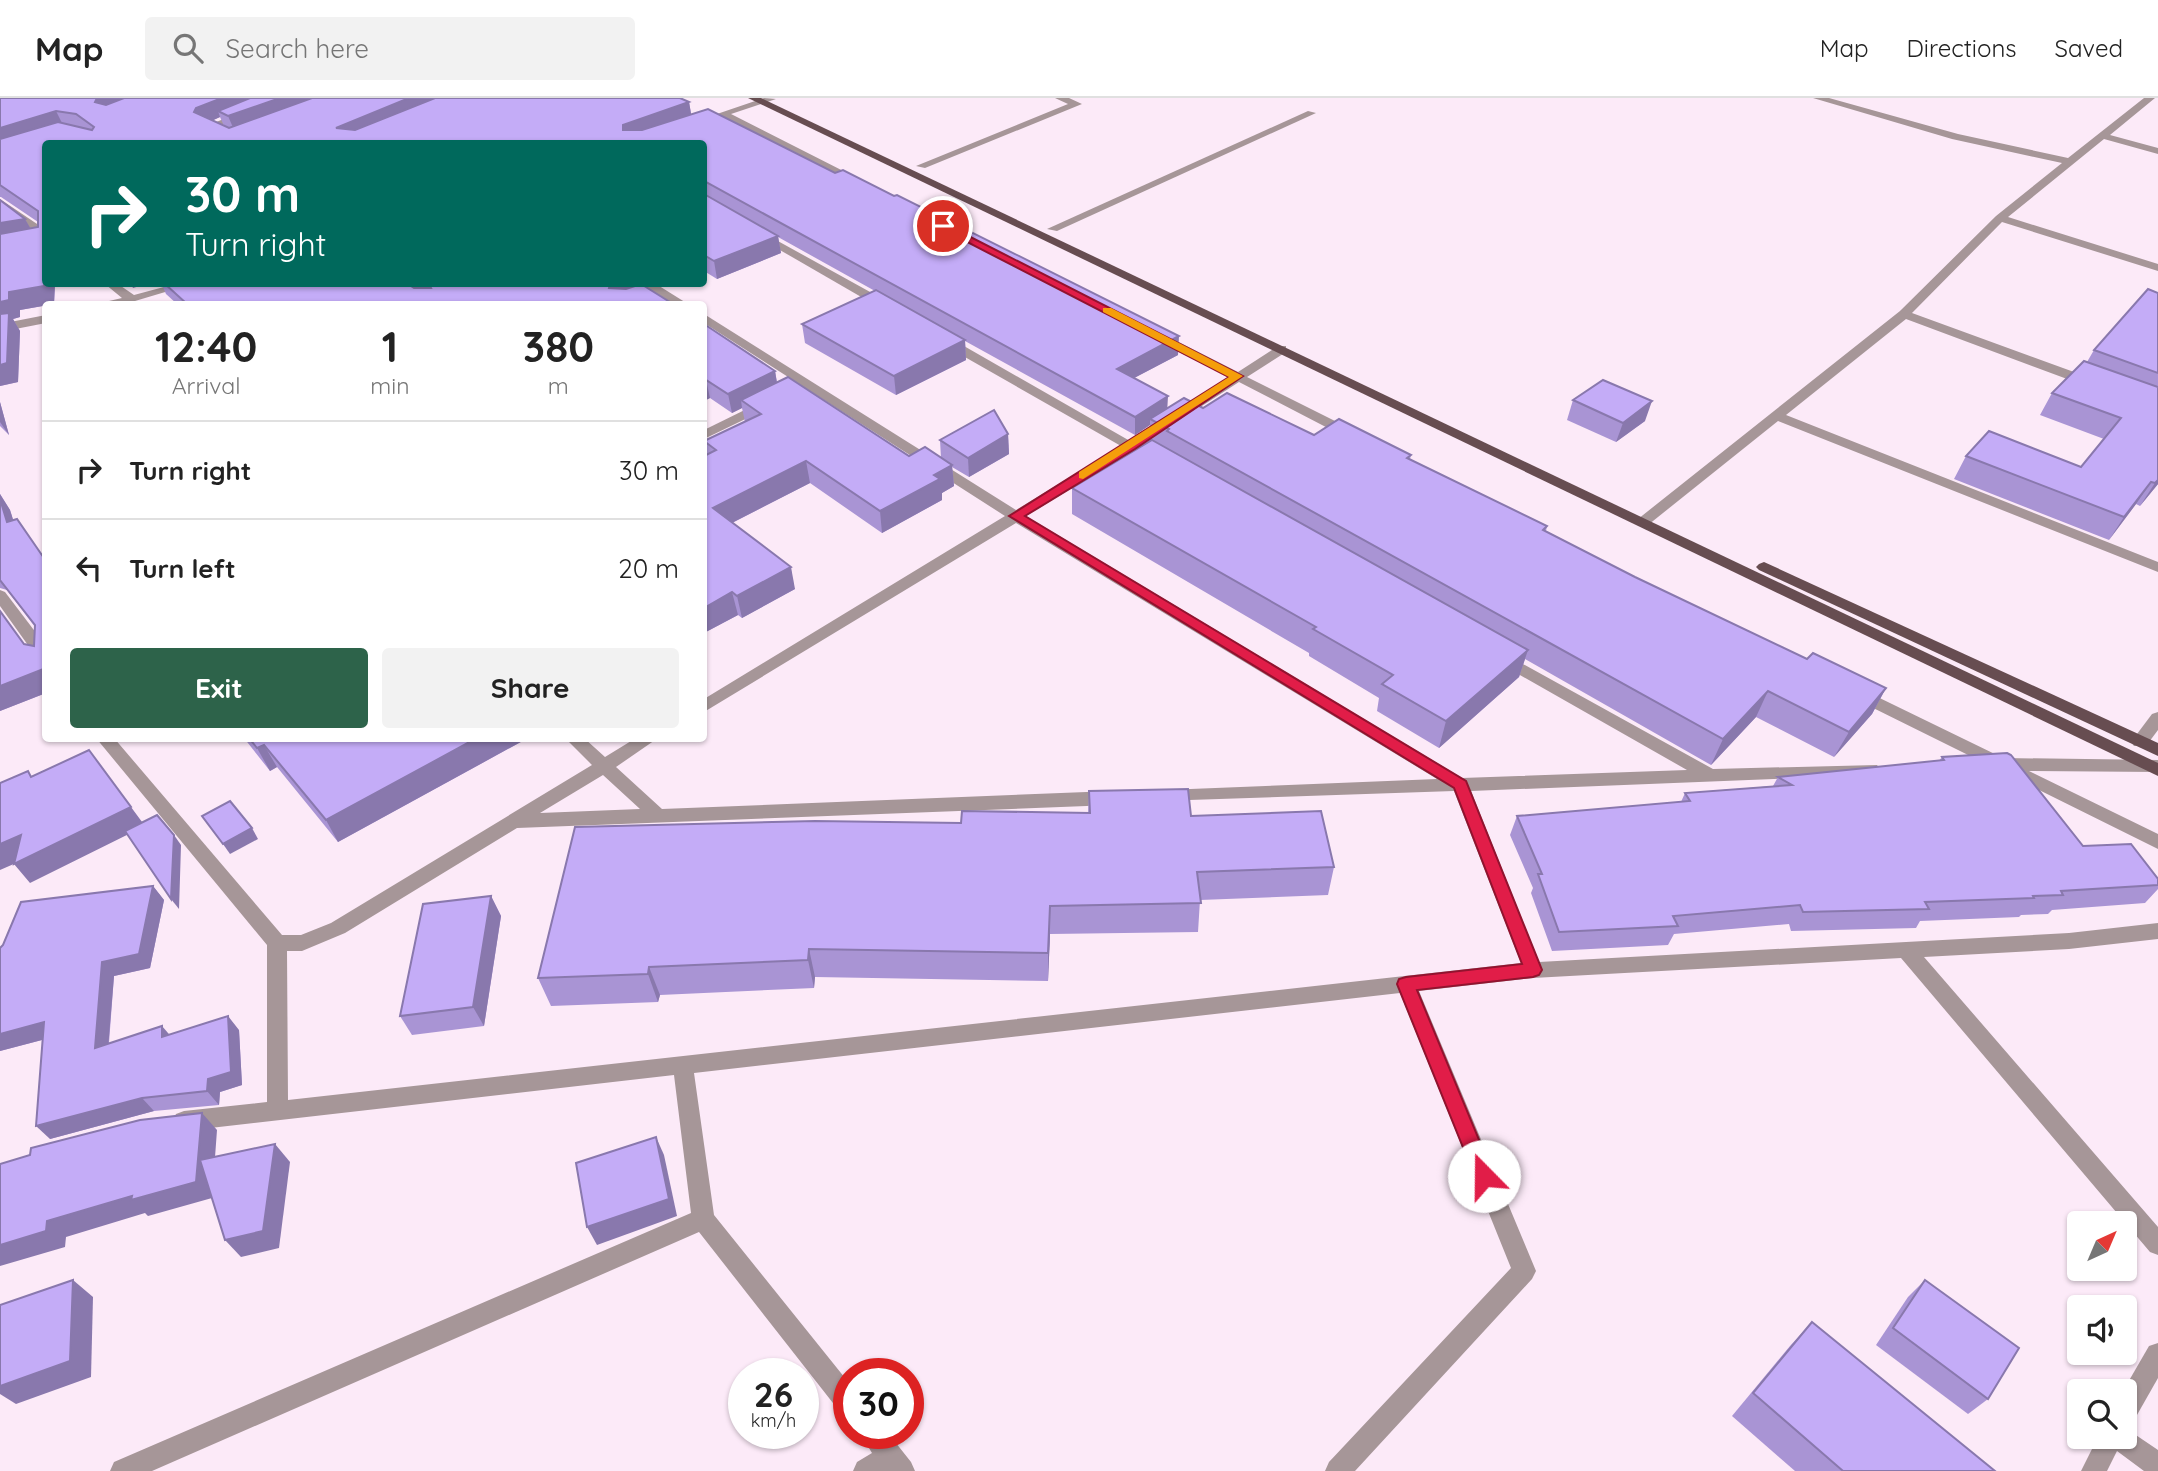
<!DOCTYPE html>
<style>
body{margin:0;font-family:Quicksand,sans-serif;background:#f2f2f2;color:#222;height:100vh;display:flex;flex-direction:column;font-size:26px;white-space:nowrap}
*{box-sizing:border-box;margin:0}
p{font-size:23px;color:#767676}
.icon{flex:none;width:38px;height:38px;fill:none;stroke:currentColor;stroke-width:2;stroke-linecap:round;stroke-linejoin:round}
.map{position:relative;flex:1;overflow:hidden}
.panel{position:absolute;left:42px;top:203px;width:665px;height:441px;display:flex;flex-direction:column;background:#fff;border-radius:7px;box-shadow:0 2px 5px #0004}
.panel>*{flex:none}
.guide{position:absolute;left:42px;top:42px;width:665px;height:147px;border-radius:7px;box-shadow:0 2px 5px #0004;background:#00695c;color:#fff;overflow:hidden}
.needle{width:46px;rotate:44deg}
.fabs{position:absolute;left:2067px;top:1113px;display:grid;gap:14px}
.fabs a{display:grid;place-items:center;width:70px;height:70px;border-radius:7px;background:#fff;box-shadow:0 2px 5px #0004;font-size:35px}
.speed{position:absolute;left:728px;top:1260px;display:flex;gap:14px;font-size:35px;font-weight:700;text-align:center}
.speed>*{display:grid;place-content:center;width:91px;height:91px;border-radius:50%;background:#fff;box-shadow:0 2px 5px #0004;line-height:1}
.speed small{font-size:18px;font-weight:400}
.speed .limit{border:10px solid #d22;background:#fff;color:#111}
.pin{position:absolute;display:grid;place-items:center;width:60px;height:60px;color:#fff;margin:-30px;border:4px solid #fff;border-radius:50%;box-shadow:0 2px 7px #0007}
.me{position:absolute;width:77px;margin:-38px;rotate:338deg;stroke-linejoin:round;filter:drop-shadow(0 0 5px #0008)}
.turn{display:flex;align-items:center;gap:24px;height:147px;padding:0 28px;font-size:32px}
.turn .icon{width:91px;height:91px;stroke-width:2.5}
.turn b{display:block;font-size:49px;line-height:60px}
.eta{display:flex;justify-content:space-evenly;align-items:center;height:119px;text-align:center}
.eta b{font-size:42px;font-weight:700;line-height:49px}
.primary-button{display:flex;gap:14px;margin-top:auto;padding:14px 28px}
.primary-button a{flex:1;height:80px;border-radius:7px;background:#2d634a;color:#fff;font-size:28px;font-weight:700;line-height:80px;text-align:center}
.primary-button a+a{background:#f2f2f2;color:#222}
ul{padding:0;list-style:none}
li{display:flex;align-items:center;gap:21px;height:98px;padding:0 28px;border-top:2px solid #e0e0e0}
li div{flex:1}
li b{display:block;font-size:26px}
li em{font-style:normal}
header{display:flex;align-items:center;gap:42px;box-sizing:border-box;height:98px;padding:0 35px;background:#fff;border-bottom:2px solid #e0e0e0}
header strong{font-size:33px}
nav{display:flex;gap:38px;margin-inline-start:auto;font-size:24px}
.search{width:490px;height:63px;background:#f2f2f2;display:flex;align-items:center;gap:18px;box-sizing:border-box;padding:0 24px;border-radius:7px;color:#767676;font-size:26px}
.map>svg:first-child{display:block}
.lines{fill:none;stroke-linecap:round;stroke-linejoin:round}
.minor{fill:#a69698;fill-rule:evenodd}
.major{fill:#674d51;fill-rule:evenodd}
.wall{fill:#a994d4;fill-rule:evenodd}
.shaded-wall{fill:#8978ad}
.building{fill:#c4acf7;stroke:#8978ad;stroke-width:2}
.route{fill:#e11d48;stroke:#92132f;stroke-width:2}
.slow{fill:#f59e0b}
</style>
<header>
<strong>Map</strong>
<div class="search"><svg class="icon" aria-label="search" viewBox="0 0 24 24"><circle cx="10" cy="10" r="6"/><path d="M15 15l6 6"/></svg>Search here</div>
<nav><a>Map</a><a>Directions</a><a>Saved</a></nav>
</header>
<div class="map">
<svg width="2158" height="1373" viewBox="0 0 2158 1373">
<rect width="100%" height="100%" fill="#fceaf8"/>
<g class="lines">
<g class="minor">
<path d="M275 0H289L217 29 225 33V37H217L204 29Z"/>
<path d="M764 0 776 1 731 16 861 82V86H853L714 17Z"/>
<path d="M1055 0H1069L1082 6 925 70 916 68 1068 6Z"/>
<path d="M1813 0H1829L1958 36 2068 60 2144 0H2155L2110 37 2158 50V56L2104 41 2008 119 2158 166V173L2002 124 1912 215 2096 282V288H2086L1906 221 1786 317 2158 464V474L1778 323 1648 427H1638L1636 424 1638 421 1900 213 1996 118 2062 65 1952 41Z"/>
<path d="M1308 13 1316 15 1057 133 1047 131Z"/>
<path d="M0 101 46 132V141L0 109Z"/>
<path d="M758 132 890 205 892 208 882 211 754 137 752 135Z"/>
<path d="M105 186H118L134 197 175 186H192L125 206H107L109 203 122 200Z"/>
<path d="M643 186H656L688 206H674L657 196 630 206H615L617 203 648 191Z"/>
<path d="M704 216 1016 412 1121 348 942 246V240H950L1130 343 1229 279 1155 242V236H1163L1238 274 1278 248H1286V254L1247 279 1357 334V340H1347L1239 284 1140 348 1161 360V366H1151L1131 354 1026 418 1462 680 1687 672 1497 564 1495 560 1503 555 1713 671 1877 667 1880 671 1877 675 1871 677 1471 693 1539 864 2069 835 2158 825V841L2069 851 1924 859 2158 1129V1157L2150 1154 1901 860 1533 880 1419 893 1536 1173 1532 1181 1355 1373H1325L1329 1364 1511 1170 1400 895 694 975 714 1117 849 1285V1317L840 1314 699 1134 152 1373H110L114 1364 691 1115 674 977 184 1033 176 1030 173 1023 176 1016 184 1013 267 1004V847L96 640H114L282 837H301L331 825 592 667 565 640H584L605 659 636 640H658L616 669 662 711 1112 693 1118 695 1121 700 1118 705 1112 707 517 730 345 835 302 853H287L288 1002 1521 865 1454 693 1159 703 1156 698 1159 693 1165 692 1437 681 1016 425 704 614V601L1005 418 704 225ZM603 677 640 711 540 715Z"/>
<path d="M46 217V225L0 234V226Z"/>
<path d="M763 303 768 304V310L704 341V332Z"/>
<path d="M0 492 5 494 46 548V565L40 564 0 508Z"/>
<path d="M1857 589 2003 660 2158 662V674L2029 673 2158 736V751L1851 599 1849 595Z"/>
<path d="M2158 614V632L2146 648H2134L2131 644 2152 616Z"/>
<path d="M2158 1245V1280L2133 1324 2124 1327 2123 1293 2149 1248Z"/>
<path d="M2124 1329 2158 1352V1373H2144L2117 1353 2107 1373H2081L2098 1339H2124Z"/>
<path d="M860 1335H888L911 1364 915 1373H853L857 1364 872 1355Z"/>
</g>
<g class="major">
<path d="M748 0H761L2158 665V678Z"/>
<path d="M1764 464 2158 645V658L1759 472 1756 469 1759 466Z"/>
</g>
</g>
<g class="wall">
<path d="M0 0 689 4 691 16 1178 257 1134 280 1168 310H1203L1314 337 1411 357 1410 361 1547 428 1546 433 1635 479 1807 561 1886 590 1872 616 1834 659 1756 619 1711 667 1525 561 1519 579 1439 650 1377 613 1379 600 1309 558V555L1072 416V390L1149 344 1150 327 1135 337 965 243 966 262 896 297 805 245 802 226 875 193 778 139 781 155 717 181 704 173V46H46V186H55L54 206 20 212V219L13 221 20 233 18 284 0 288V102L25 121 30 131 38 129V124L1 99H0ZM220 19 224 28 213 22Z"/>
<path d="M155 186H408L414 190H417L411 186H629L630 189 673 206H177L166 196 162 187 158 188Z"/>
<path d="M2158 195V386L2140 408 2136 406 2109 442 1954 381 1966 358 2081 369 2104 341 2040 317 2052 295 2087 264 2094 252Z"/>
<path d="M704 226 775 273 777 284 909 358 941 360 940 342 1008 336 1009 356 969 379 952 369 954 388 942 395V402L882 435 810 385 732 425 795 491 742 520 738 517 704 535V358L707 356 704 343 745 324 742 310 732 315 710 300 704 303Z"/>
<path d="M1573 302 1645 323 1616 344 1567 322Z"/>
<path d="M0 304 9 337 0 328Z"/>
<path d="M0 396 10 412 13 422 17 421 46 463V595L0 613V513L24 546 34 548 35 529 7 492 0 490Z"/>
<path d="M244 640H528L338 744 277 669 270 673Z"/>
<path d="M1942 659 2083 748 2158 781V791L2145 805 2052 812 2048 816 2021 817 2019 819 1920 823 1916 830 1791 833 1789 826 1674 836 1668 847 1552 853 1531 795 1533 790 1510 737 1517 718 1681 704 1685 695 1773 688 1778 679 1939 663Z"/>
<path d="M1089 693 1191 718 1334 769 1328 797 1200 802 1198 834 1050 836 1048 883 815 879 814 890 660 897 658 904 551 908 538 880 961 725 1088 715Z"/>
<path d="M153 788 164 802 150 870 114 878 109 945 169 937 239 932 242 987 220 994 219 1007 154 1013 50 1041 42 942 0 953V850Z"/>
<path d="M491 798 501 818 484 928 412 937 400 918Z"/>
<path d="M1925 1182 1988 1301 1968 1316 1876 1247 1908 1199Z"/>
<path d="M1812 1224 1995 1373H1795L1732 1318 1790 1248Z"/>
</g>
<g class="shaded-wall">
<path d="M96 0H144L104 17 95 4Z"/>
<path d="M222 0H268L218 13 220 19 203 27 194 14 196 10Z"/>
<path d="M280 0H332L235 34 228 18Z"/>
<path d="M409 0H452L345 46 336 30Z"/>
<path d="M689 4 692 21 627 44 623 32V27Z"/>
<path d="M56 13 64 29 0 49V30Z"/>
<path d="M25 121 35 138 0 144V125Z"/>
<path d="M778 138 781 155 717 181 714 163Z"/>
<path d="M46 169V186H55L54 206 20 212V219L13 221 20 233 18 284 0 288V204L9 194Z"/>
<path d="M131 186H146L133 190Z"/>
<path d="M610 186H629L632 195 609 190Z"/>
<path d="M1179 238 1178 257 1117 289V271Z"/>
<path d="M965 242 966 262 896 297 894 278Z"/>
<path d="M775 273 778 292 741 302 742 310 732 315 728 296Z"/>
<path d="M706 282 710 300 704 303V283Z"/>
<path d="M1168 298 1167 316 1150 321V327L1135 337V319Z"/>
<path d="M1652 303 1645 323 1616 344 1623 325Z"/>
<path d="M0 304 9 337 0 324Z"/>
<path d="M1008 336 1009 356 969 379 968 360Z"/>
<path d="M806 363 810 385 718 432 713 410Z"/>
<path d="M952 367 954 388 942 395V402L882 435 880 413 934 377Z"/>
<path d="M2158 382V386L2140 408 2155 385Z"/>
<path d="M2151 384 2136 406 2109 442 2124 419Z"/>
<path d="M0 396 10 412 20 443 7 424 0 401Z"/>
<path d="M791 469 795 491 742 520 737 498Z"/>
<path d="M732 494 738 517 704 535V510Z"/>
<path d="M1528 552 1519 579 1439 650 1446 623Z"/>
<path d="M46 570V595L0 613V588Z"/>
<path d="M1886 590 1872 616 1834 659 1849 634Z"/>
<path d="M1768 593 1756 619 1711 667 1723 641Z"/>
<path d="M477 640H528L338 744 326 722Z"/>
<path d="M264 647 277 669 270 673 257 650Z"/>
<path d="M131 709 145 728 30 785 14 766 23 762 0 772V746L21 737Z"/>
<path d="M252 730 258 741 230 756 223 746Z"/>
<path d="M174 737 181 747 179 811 171 801Z"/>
<path d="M153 788 164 802 150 870 114 878 107 963 95 950 102 864Z"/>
<path d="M491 798 501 818 484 928 473 909Z"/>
<path d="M1050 808V836L1048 883V855Z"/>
<path d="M809 851 815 879 814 890 808 862Z"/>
<path d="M649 869 660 897 658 904 648 876Z"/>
<path d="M228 918 239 932 242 987 220 994 219 1007 207 993 208 981Z"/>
<path d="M44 924 57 938 0 953V936Z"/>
<path d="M162 928 174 942 162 939Z"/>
<path d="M142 1000 154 1013 50 1041 36 1028Z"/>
<path d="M202 1015 217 1032 212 1100 148 1118 145 1115 66 1139 65 1149 0 1168V1147L47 1123Z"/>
<path d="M656 1039 664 1057 677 1118 597 1147 587 1129Z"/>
<path d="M275 1046 290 1064 279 1150 241 1159 225 1142Z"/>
<path d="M73 1182 93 1199 91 1279 16 1306 0 1296V1288Z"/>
</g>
<g class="building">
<path d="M0 0H97L95 4 106 7 124 0H222L196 10 194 14 229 30 312 0H409L336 30 355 32 435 0H680L689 4 623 27V32H642L708 11 835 75 843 72 894 98 897 97 1179 238 1117 271 1168 298 1135 319 704 83V46H46V169L44 188 9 194V202L0 204V136L38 129V113L0 87V41L58 24 92 32 94 29 76 16 56 13 0 30Z"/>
<path d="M250 0H280L228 18 218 13Z"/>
<path d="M704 96 778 138 714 163 704 157Z"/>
<path d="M0 102 25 121 0 125Z"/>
<path d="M165 186H408L414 190H431L429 186H610L609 190 626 191 641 186 673 206H187Z"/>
<path d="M2148 191 2158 195V275L2094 252Z"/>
<path d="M876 192 965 242 894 278 802 226Z"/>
<path d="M9 215 7 265 0 267V216Z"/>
<path d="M704 226 775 273 728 296 706 282 704 283Z"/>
<path d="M2084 263 2158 289V382L2155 385 2151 384 2124 419 1966 358 1989 333 2081 369 2121 320 2052 295Z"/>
<path d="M788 279 909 358 925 349 952 367 934 377 940 381 880 413 806 363 713 410 791 469 737 498 732 494 704 510V358L716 352 704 343 761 316 741 302Z"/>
<path d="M1603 282 1652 303 1623 325 1573 302Z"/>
<path d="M1227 295 1314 337 1339 321 1411 357 1407 360 1547 428 1543 432 1635 479 1807 561 1813 555 1886 590 1849 634 1768 593 1723 641 1167 333 1169 331 1150 321 1184 300 1203 310Z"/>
<path d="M994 312 1008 336 968 360 940 342Z"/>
<path d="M1152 342 1528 552 1446 623 1382 586 1393 577 1313 531 1316 529 1072 390Z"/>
<path d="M0 401 7 424 17 421 46 463V570L0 588V513L24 546 34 548 35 527 0 482Z"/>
<path d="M249 640H477L326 722 264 647 257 650Z"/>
<path d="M89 652 131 709 14 766 21 737 0 746V685L28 673 31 679Z"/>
<path d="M2007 655 2011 657 2083 748 2131 746 2158 781V787L2061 793 2063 797 2033 798 2034 800 1925 804 1929 811 1803 814 1800 807 1673 818 1678 828 1559 834 1538 776H1542L1517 718 1690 703 1685 695 1792 687 1778 679 1944 662 1942 659Z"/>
<path d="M1188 691 1191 718 1321 713 1334 769 1197 774 1201 805 1050 808 1048 855 809 851 808 862 649 869 648 876 538 880 575 729 815 723 961 725 962 713 1090 715 1089 693Z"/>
<path d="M230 703 252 730 223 746 202 718Z"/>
<path d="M157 717 174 737 171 801 125 733Z"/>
<path d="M153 788 139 856 102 864 95 950 162 928V939L228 918 231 974 208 981 207 993 142 1000 36 1028 44 924 0 936V850L3 847 21 804Z"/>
<path d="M491 798 473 909 400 918 423 806Z"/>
<path d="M202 1015 196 1084 131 1102 132 1098 47 1123 46 1133 0 1147V1066L30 1057 31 1050 140 1022Z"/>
<path d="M656 1039 669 1101 587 1129 576 1065Z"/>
<path d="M275 1046 263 1133 225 1142 200 1062Z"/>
<path d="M73 1182 70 1263 0 1288V1207Z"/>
<path d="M1925 1182 2019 1250 1988 1301 1893 1230Z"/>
<path d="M1812 1224 1995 1373H1843L1753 1295Z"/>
</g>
<path class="route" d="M943 125 1243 278 1135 351 1025 418 1466 683 1542 872 1539 877 1533 879 1417 892 1494 1078 1491 1084 1484 1087 1477 1084 1397 886 1399 881 1406 879 1522 866 1454 690 1009 418 1229 279 940 130 938 128Z"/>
<path class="slow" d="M1103 210H1111L1243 278 1083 381 1079 380V374L1229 279 1103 214Z"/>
</svg>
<div class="fabs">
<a><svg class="needle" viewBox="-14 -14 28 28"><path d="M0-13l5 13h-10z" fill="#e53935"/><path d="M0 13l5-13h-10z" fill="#767676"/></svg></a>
<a><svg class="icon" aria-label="sound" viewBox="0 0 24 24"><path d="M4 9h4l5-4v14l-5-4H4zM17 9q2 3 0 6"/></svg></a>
<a><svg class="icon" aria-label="search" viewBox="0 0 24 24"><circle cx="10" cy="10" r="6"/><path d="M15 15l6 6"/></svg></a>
</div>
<div class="speed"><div>26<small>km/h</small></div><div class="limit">30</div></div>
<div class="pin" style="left:943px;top:128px;background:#d93025"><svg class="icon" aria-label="arrive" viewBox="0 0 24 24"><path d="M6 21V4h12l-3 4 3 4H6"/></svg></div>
<svg class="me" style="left:1484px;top:1078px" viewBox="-20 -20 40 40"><circle r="19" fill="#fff"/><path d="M0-13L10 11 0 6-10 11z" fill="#e11d48"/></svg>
<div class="guide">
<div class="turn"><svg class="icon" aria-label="right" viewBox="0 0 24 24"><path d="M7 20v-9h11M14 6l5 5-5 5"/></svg><div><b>30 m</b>Turn right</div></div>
</div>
<section class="panel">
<div class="eta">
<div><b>12:40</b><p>Arrival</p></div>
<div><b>1</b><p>min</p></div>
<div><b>380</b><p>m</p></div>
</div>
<ul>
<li><svg class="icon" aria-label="right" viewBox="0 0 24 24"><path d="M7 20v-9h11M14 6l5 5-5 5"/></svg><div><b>Turn right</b></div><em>30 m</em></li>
<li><svg class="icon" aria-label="left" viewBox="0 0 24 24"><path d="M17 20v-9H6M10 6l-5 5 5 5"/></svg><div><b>Turn left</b></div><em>20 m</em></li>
</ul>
<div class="primary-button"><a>Exit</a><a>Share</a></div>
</section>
</div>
